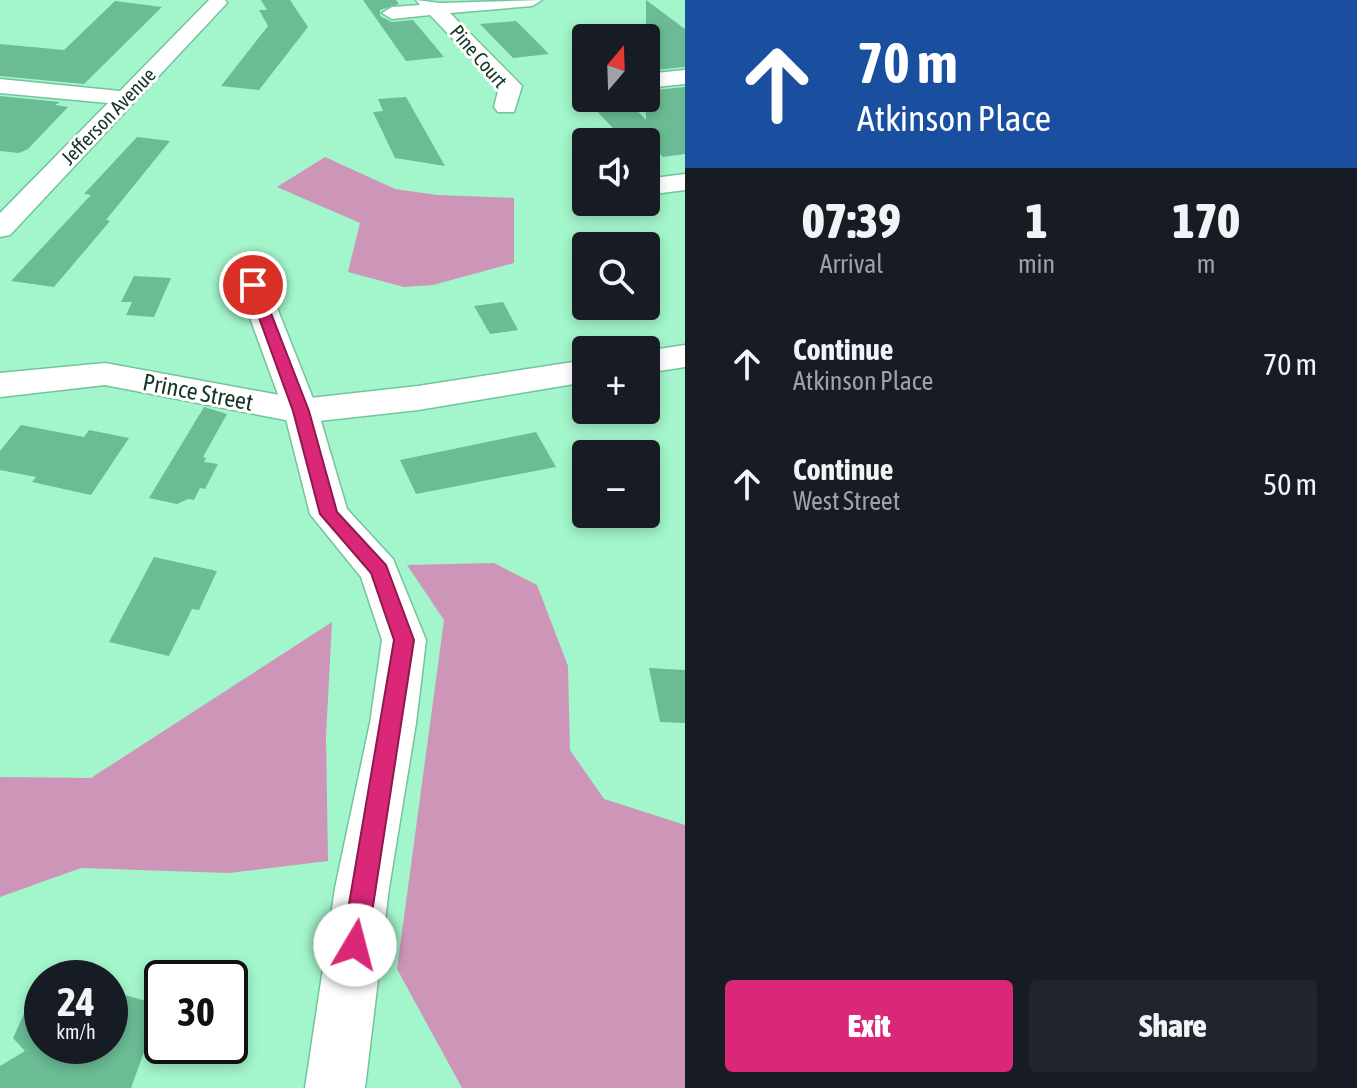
<!DOCTYPE html>
<meta charset="utf-8">
<style>
body{margin:0;font-family:"Asap Condensed",sans-serif;background:#20242c;color:#f1f3f6;height:100vh;display:flex;flex-direction:column;font-size:30px;white-space:nowrap}
*{box-sizing:border-box;margin:0}
p{font-size:26px;color:#9ea1a6}
.icon{flex:none;width:44px;height:44px;fill:none;stroke:currentColor;stroke-width:2;stroke-linecap:round;stroke-linejoin:round}
.map{position:relative;flex:1;overflow:hidden}
.details{display:flex;flex-direction:column;background:#171b24;width:672px}
.details>*{flex:none}
.hud{background:#1a4fa0;color:#fff;overflow:hidden}
.needle{width:52px;rotate:19deg}
.controls{position:absolute;left:572px;top:24px;display:grid;gap:16px}
.controls a{display:grid;place-items:center;width:88px;height:88px;border-radius:8px;background:#171b24;box-shadow:0 4px 12px #0003;font-size:40px}
.speed{position:absolute;left:24px;top:960px;display:flex;gap:16px;font-size:40px;font-weight:700;text-align:center}
.speed>*{display:grid;place-content:center;width:104px;height:104px;border-radius:50%;background:#171b24;box-shadow:0 4px 12px #0003;line-height:1}
.speed small{font-size:20px;font-weight:400}
.speed .limit{border:4px solid #111;border-radius:12px;background:#fff;color:#111}
.pin{position:absolute;display:grid;place-items:center;width:68px;height:68px;color:#fff;margin:-34px;border:4px solid #fff;border-radius:50%;box-shadow:0 2px 8px #0007}
.me{position:absolute;width:88px;margin:-44px;rotate:8deg;stroke-linejoin:round;filter:drop-shadow(0 0 6px #0008)}
.turn{display:flex;align-items:center;gap:28px;height:168px;padding:0 40px;font-size:36px}
.turn .icon{width:104px;height:104px;stroke-width:2.5}
.turn b{display:block;font-size:56px;line-height:68px}
.eta{display:flex;justify-content:space-evenly;align-items:center;height:136px;text-align:center}
.eta b{font-size:48px;font-weight:800;line-height:56px}
.action{display:flex;gap:16px;margin-top:auto;padding:16px 40px}
.action a{flex:1;height:92px;border-radius:8px;background:#db2777;color:#fff;font-size:32px;font-weight:800;line-height:92px;text-align:center}
.action a+a{background:#20242c;color:#f1f3f6}
ul{padding:0;list-style:none}
li{display:flex;align-items:center;gap:24px;height:120px;padding:0 40px}
li div{flex:1}
li b{display:block;font-size:30px}
li em{font-style:normal}
main{display:flex;flex:1;min-height:0}
.map>svg:first-child{display:block}
.forest{fill:#cd95b8}
.building{fill:#6bbc95}
.lines{fill:none;stroke-linecap:round;stroke-linejoin:round}
.street-casing{stroke:#73c39c;stroke-width:3}
.secondary-casing{stroke:#73c39c;stroke-width:3}
.street{fill:#fff;fill-rule:evenodd}
.secondary{fill:#fff;fill-rule:evenodd}
.route{fill:#db2777;stroke:#8e194d;stroke-width:2}
.labels{text-anchor:middle;dominant-baseline:central;stroke-width:6;stroke-linejoin:round;paint-order:stroke}
.far-street-label{font-size:20px;fill:#143626;stroke:#fff}
.street-label{font-size:24px;fill:#143626;stroke:#fff}
</style>
<main>
<div class="map">
<svg width="685" height="1088" viewBox="0 0 685 1088">
<rect width="100%" height="100%" fill="#a3f5cb"/>
<g class="forest">
<path d="M325 157 395 189 437 195 514 198V263L433 285 404 287 348 272 360 223 277 187Z"/>
<path d="M494 563 537 585 568 666 570 750 604 799 685 825V1088H462L397 969 444 620 407 565Z"/>
<path d="M332 622 326 737 328 861 229 873 81 868 0 897V777L91 778Z"/>
</g>
<g class="building">
<path d="M261 0H290L308 27 259 90 221 86 268 26 259 10H267Z"/>
<path d="M363 0H396L399 4 380 10V16L392 22 413 20 444 57 406 61Z"/>
<path d="M646 0 685 29V67L646 71Z"/>
<path d="M115 1 162 7 84 84 0 76V44L64 50Z"/>
<path d="M516 21 549 54 513 58 480 24Z"/>
<path d="M685 87V154L663 157 647 142H626L594 108 631 104 646 120V91Z"/>
<path d="M0 96 60 102 55 105 68 107 28 149 19 153 0 151Z"/>
<path d="M406 97 445 166 395 158 373 112 383 111 378 99Z"/>
<path d="M137 137 170 141 106 220 110 221 54 287 11 281 91 195 84 194Z"/>
<path d="M134 276 171 278 154 317 126 315 132 302H121Z"/>
<path d="M503 302 518 330 490 334 474 306Z"/>
<path d="M204 407 227 414 203 457 206 458 204 462 218 464 205 489 200 488 194 500 188 499 177 504 149 498Z"/>
<path d="M21 425 84 437 89 430 129 438 91 495 32 482 36 477 0 470V451Z"/>
<path d="M536 432 556 467 416 494 400 460Z"/>
<path d="M154 557 217 571 199 610 192 609 169 656 109 642Z"/>
<path d="M649 668 685 670V723L660 722Z"/>
<path d="M42 974V1046H110V991L161 1005 131 1088H0V1066L25 1051 13 1038Z"/>
</g>
<g class="lines">
<g class="street-casing">
<g id="street">
<path d="M209 0H225L227 3 10 235 0 237V213L108 103 0 93V79L120 91Z"/>
<path d="M416 0 440 3 542 0 532 6 450 13 522 86 514 112H498L494 107 499 87 430 15 392 19 382 13 392 7 420 5Z"/>
<path d="M685 70V84L646 88V74Z"/>
<path d="M685 174V190L646 195V179Z"/>
<path d="M253 276 264 279 268 285 318 411 347 509 393 559 426 640 416 723 389 888 365 1088H305L335 888 370 723 382 640 361 577 310 514 284 411 238 285 242 279Z"/>
</g>
</g>
<g class="secondary-casing">
<g id="secondary">
<path d="M685 345V367L646 373V351Z"/>
<path d="M586 360V382L418 410 301 423 105 385 0 397V373L105 363 301 399 418 386Z"/>
</g>
</g>
<use href="#street" class="street"/>
<use href="#secondary" class="secondary"/>
</g>
<path class="route" d="M253 280 260 285 309 411 337 512 386 565 414 640 367 945 363 954 355 958 346 954 342 945 394 640 371 573 320 514 293 411 247 285Z"/>
<g class="labels">
<g class="far-street-label">
<text transform="translate(479 56) rotate(49)">Pine Court</text>
<text transform="translate(108 116) rotate(-46)">Jefferson Avenue</text>
</g>
<g class="street-label">
<text transform="translate(198 392) rotate(11)">Prince Street</text>
</g>
</g>
</svg>
<div class="controls">
<a><svg class="needle" viewBox="-14 -14 28 28"><path d="M0-13l5 13h-10z" fill="#e53935"/><path d="M0 13l5-13h-10z" fill="#9ea1a6"/></svg></a>
<a><svg class="icon" aria-label="sound" viewBox="0 0 24 24"><path d="M4 9h4l5-4v14l-5-4H4zM17 9q2 3 0 6"/></svg></a>
<a><svg class="icon" aria-label="search" viewBox="0 0 24 24"><circle cx="10" cy="10" r="6"/><path d="M15 15l6 6"/></svg></a>
<a>+</a>
<a>−</a>
</div>
<div class="speed"><div>24<small>km/h</small></div><div class="limit">30</div></div>
<div class="pin" style="left:253px;top:285px;background:#d93025"><svg class="icon" aria-label="arrive" viewBox="0 0 24 24"><path d="M6 21V4h12l-3 4 3 4H6"/></svg></div>
<svg class="me" style="left:355px;top:945px" viewBox="-20 -20 40 40"><circle r="19" fill="#fff"/><path d="M0-13L10 11 0 6-10 11z" fill="#db2777"/></svg>
</div>
<section class="details">
<div class="hud">
<div class="turn"><svg class="icon" aria-label="ahead" viewBox="0 0 24 24"><path d="M12 20V5M6 11l6-6 6 6"/></svg><div><b>70 m</b>Atkinson Place</div></div>
</div>
<div class="eta">
<div><b>07:39</b><p>Arrival</p></div>
<div><b>1</b><p>min</p></div>
<div><b>170</b><p>m</p></div>
</div>
<ul>
<li><svg class="icon" aria-label="ahead" viewBox="0 0 24 24"><path d="M12 20V5M6 11l6-6 6 6"/></svg><div><b>Continue</b><p>Atkinson Place</p></div><em>70 m</em></li>
<li><svg class="icon" aria-label="ahead" viewBox="0 0 24 24"><path d="M12 20V5M6 11l6-6 6 6"/></svg><div><b>Continue</b><p>West Street</p></div><em>50 m</em></li>
</ul>
<div class="action"><a>Exit</a><a>Share</a></div>
</section>
</main>
